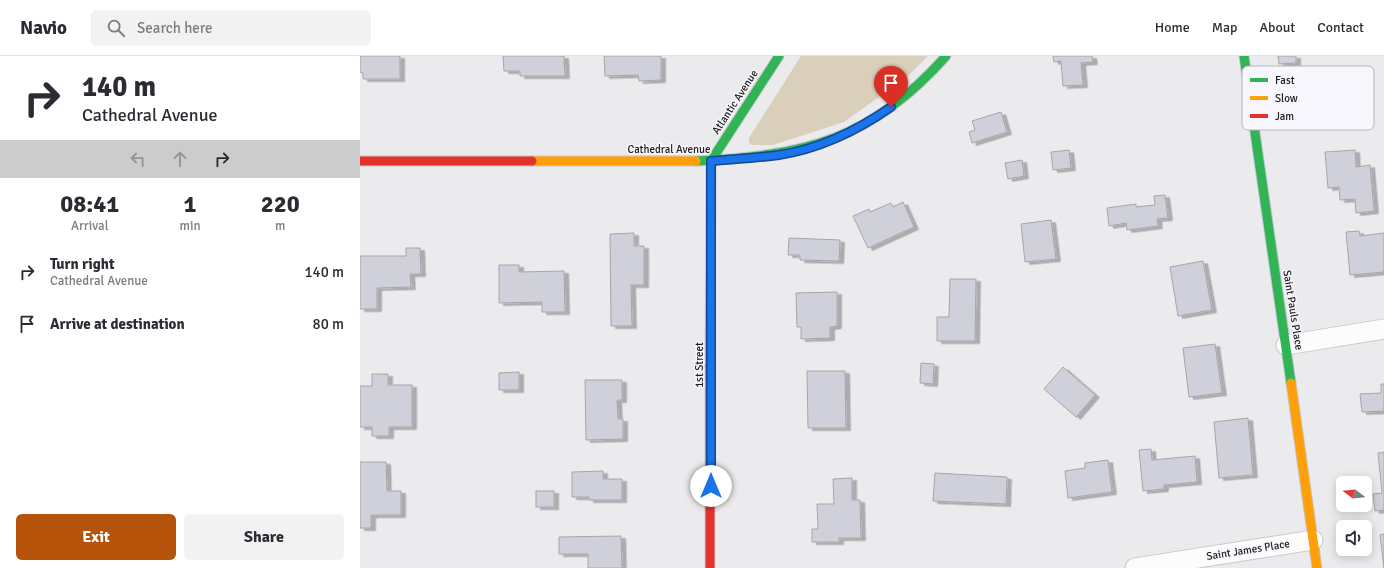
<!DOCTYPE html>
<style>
body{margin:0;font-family:Signika,sans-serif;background:#f2f2f3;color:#2b2b33;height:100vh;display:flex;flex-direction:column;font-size:15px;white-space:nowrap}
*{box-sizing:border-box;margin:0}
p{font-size:13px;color:#7c7c81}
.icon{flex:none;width:22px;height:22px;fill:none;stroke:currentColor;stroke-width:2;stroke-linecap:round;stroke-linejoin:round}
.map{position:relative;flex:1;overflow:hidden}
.details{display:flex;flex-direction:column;background:#fff;width:360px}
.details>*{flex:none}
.banner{background:#fff;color:#2b2b33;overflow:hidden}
.needle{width:26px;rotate:286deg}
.controls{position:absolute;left:976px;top:420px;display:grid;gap:8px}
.controls a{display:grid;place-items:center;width:36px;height:36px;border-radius:6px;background:#fff;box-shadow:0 2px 10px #0003;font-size:20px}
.pin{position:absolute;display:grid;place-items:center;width:34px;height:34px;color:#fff;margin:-41px -17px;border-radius:50% 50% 50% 0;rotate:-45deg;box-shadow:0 0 4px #0007}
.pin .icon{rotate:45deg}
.me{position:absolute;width:44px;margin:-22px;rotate:0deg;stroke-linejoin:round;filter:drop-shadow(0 0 3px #0008)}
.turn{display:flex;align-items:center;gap:14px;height:84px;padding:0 16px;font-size:18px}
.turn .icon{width:52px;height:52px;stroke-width:2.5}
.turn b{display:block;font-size:28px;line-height:34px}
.lanes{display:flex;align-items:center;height:38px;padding:0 16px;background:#0003;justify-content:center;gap:20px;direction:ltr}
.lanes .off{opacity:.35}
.eta{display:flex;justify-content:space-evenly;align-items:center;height:68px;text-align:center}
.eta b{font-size:24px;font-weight:700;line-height:28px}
.cta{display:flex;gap:8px;margin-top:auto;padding:8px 16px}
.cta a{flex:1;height:46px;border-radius:6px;background:#b45309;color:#fff;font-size:16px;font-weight:700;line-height:46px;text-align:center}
.cta a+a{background:#f2f2f3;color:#2b2b33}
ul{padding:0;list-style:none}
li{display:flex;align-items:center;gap:12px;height:52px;padding:0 16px}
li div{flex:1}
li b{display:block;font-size:15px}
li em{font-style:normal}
header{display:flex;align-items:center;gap:24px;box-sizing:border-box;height:56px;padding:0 20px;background:#fff;border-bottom:1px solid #e1e1e2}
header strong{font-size:19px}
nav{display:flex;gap:22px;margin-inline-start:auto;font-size:14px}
.search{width:280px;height:36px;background:#f2f2f3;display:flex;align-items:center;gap:10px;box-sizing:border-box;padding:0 14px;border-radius:6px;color:#7c7c81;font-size:15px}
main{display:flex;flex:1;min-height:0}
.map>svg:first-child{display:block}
.green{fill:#d9cfba}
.building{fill:#d0d0da;stroke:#a6a6a8;filter:url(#shadow)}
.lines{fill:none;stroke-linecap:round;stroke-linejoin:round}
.street-casing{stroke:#c8c8ca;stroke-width:21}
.fast-casing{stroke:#c8c8ca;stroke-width:11}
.slow-casing{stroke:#c8c8ca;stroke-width:11}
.jam-casing{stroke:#c8c8ca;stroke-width:11}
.street{stroke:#fcfcfc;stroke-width:19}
.fast{stroke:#30b455;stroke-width:9}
.slow{stroke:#ff9f0a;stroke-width:9}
.jam{stroke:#e5322d;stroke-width:9}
.route-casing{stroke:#114b97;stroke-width:10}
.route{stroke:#1a73e8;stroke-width:7}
.labels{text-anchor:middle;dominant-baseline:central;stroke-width:3;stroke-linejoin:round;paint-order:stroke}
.street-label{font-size:11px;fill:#202022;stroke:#f7f7fd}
.key{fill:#f7f7fd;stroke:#b6b6bb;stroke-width:1}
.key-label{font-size:11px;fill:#202022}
</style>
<header>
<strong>Navio</strong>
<div class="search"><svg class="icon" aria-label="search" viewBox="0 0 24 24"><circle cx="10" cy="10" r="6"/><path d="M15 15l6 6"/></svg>Search here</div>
<nav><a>Home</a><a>Map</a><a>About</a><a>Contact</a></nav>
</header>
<main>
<section class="details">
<div class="banner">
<div class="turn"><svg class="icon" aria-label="right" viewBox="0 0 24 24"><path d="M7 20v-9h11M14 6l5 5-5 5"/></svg><div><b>140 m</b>Cathedral Avenue</div></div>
<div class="lanes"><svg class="icon off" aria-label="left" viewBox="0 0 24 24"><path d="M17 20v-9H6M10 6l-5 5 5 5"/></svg><svg class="icon off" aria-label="ahead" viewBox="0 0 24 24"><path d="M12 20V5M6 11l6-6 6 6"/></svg><svg class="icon" aria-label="right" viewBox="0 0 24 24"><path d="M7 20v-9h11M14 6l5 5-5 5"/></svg></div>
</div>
<div class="eta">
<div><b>08:41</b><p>Arrival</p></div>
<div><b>1</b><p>min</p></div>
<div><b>220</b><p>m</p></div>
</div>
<ul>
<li><svg class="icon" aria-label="right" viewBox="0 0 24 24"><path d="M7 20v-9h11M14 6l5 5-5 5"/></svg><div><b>Turn right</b><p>Cathedral Avenue</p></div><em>140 m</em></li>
<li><svg class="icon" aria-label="arrive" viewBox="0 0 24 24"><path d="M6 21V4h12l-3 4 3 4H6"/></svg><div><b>Arrive at destination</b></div><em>80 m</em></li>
</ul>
<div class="cta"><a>Exit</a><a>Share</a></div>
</section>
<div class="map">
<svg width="1024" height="512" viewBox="0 0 1024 512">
<defs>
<filter id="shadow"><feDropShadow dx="4.5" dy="2.5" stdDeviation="0" flood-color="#0004"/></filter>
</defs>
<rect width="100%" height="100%" fill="#ebebee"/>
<path class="green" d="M441 0H568L548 20 484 66 413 89H392L389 87V82Z"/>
<g class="building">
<path d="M0 0H40V23H3V17L0 16Z"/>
<path d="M143 0H204L205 20H160V15H144Z"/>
<path d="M244 0H301V24L279 25 278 19 245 20Z"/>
<path d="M693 0H732L733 6 721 7 723 29 703 30 701 5 694 6Z"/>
<path d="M918 0H936V7L919 8Z"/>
<path d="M641 56 647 76 612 87 609 76 615 74 612 65Z"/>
<path d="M709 94 711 112 693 114 691 96Z"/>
<path d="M995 94 996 111 1010 109 1014 155 996 157 995 143 980 144 979 131 968 132 965 96Z"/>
<path d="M662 104 664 120 648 123 645 107Z"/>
<path d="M805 139 808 162 797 163 798 170 767 174 766 167 749 170 747 152 776 148V151L795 149 794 140Z"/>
<path d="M543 146 554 171 508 192 493 160 509 153 510 156 531 147 533 151Z"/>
<path d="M691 164 696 203 665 206 661 168Z"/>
<path d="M999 175 1000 180 1024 177V216L990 219 986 176Z"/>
<path d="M274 177V190H284V229H271L272 270H251L250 178Z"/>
<path d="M429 182 480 184 479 205 440 204V199H428Z"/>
<path d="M46 192H60L61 218H50L51 231 17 232V253H0V200H46Z"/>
<path d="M843 205 852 254 818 260 810 211Z"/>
<path d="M139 209H159V216L204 215 205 256H182V246L139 247Z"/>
<path d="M590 223H616L615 285H577V261H589Z"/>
<path d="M477 236V270L470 271V282L441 283V271H437L436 237Z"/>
<path d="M855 288 862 337 829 341 823 292Z"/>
<path d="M561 307 574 308 573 328 560 327Z"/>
<path d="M703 311 735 339 716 361 684 333Z"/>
<path d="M447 315H485L486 372H448Z"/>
<path d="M159 316V334H139V317Z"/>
<path d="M12 318H28V329H52V371H29V380H12V371H0V330H12Z"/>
<path d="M225 324H262V344H257L258 363H263V383L226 384Z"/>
<path d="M1021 328H1024V355L1002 356 1000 338 1021 337Z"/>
<path d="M888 362 893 419 859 422 854 366Z"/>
<path d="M791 393 792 404 835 400 837 426 804 429V433L783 435 779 394Z"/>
<path d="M1024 396V454L1015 455 1013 438 1022 437 1018 397Z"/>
<path d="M748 404 752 436 708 442 705 415 725 412V407Z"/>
<path d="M0 406H26L27 435H41V459H11V472H0Z"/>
<path d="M243 415V423H262V444H229V441H212V416Z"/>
<path d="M575 417 647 421 646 448 573 445Z"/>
<path d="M492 422V444H500L501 482H479V486H452V473H458L457 448H474L473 423Z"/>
<rect x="176" y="435" width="18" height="16"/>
<path d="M1024 478V512L1020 479Z"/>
<path d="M261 480 262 512H228V498H199V481Z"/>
</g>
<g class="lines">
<g class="street-casing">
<g id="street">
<path d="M926 289 1024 273"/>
<path d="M775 512 953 484"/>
</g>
</g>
<g class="fast-casing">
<g id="fast">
<path d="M884 0 931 327"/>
<path d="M336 105C444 100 512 84 586 0"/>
<path d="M350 310 351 105 419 0"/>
</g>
</g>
<g class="slow-casing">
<g id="slow">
<path d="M172 105H336"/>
<path d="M931 327 957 512"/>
</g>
</g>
<g class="jam-casing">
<g id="jam">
<path d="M0 105H172"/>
<path d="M350 512V310"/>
</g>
</g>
<use href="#street" class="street"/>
<use href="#fast" class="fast"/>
<use href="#slow" class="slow"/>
<use href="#jam" class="jam"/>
</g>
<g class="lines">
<g class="route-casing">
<path id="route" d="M351 430V105C373 103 396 102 419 99 459 93 498 74 531 51"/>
</g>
<use href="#route" class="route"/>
</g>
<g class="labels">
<g class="street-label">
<text transform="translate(375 46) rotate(-57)">Atlantic Avenue</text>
<text x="309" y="93">Cathedral Avenue</text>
<text transform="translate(933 254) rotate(81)">Saint Pauls Place</text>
<text transform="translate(339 309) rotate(-90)">1st Street</text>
<text transform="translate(888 494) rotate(-9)">Saint James Place</text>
</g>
</g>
<rect x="882" y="10" width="132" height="64" rx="6" class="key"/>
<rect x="890" y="22" width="18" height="4" fill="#30b455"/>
<rect x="890" y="40" width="18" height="4" fill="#ff9f0a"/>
<rect x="890" y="58" width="18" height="4" fill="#e5322d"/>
<g class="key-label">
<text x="915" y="28">Fast</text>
<text x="915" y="46">Slow</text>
<text x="915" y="64">Jam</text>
</g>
</svg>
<div class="controls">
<a><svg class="needle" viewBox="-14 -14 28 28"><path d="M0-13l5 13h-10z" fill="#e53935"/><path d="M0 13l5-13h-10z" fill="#7c7c81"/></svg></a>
<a><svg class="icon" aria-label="sound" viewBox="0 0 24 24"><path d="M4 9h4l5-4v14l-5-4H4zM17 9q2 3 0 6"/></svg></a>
</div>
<div class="pin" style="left:531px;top:51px;background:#d93025"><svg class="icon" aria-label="arrive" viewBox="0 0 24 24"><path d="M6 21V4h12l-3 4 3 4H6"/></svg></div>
<svg class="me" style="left:351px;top:430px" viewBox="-20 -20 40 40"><circle r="19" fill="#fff"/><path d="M0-13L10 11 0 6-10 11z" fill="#1a73e8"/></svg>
</div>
</main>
